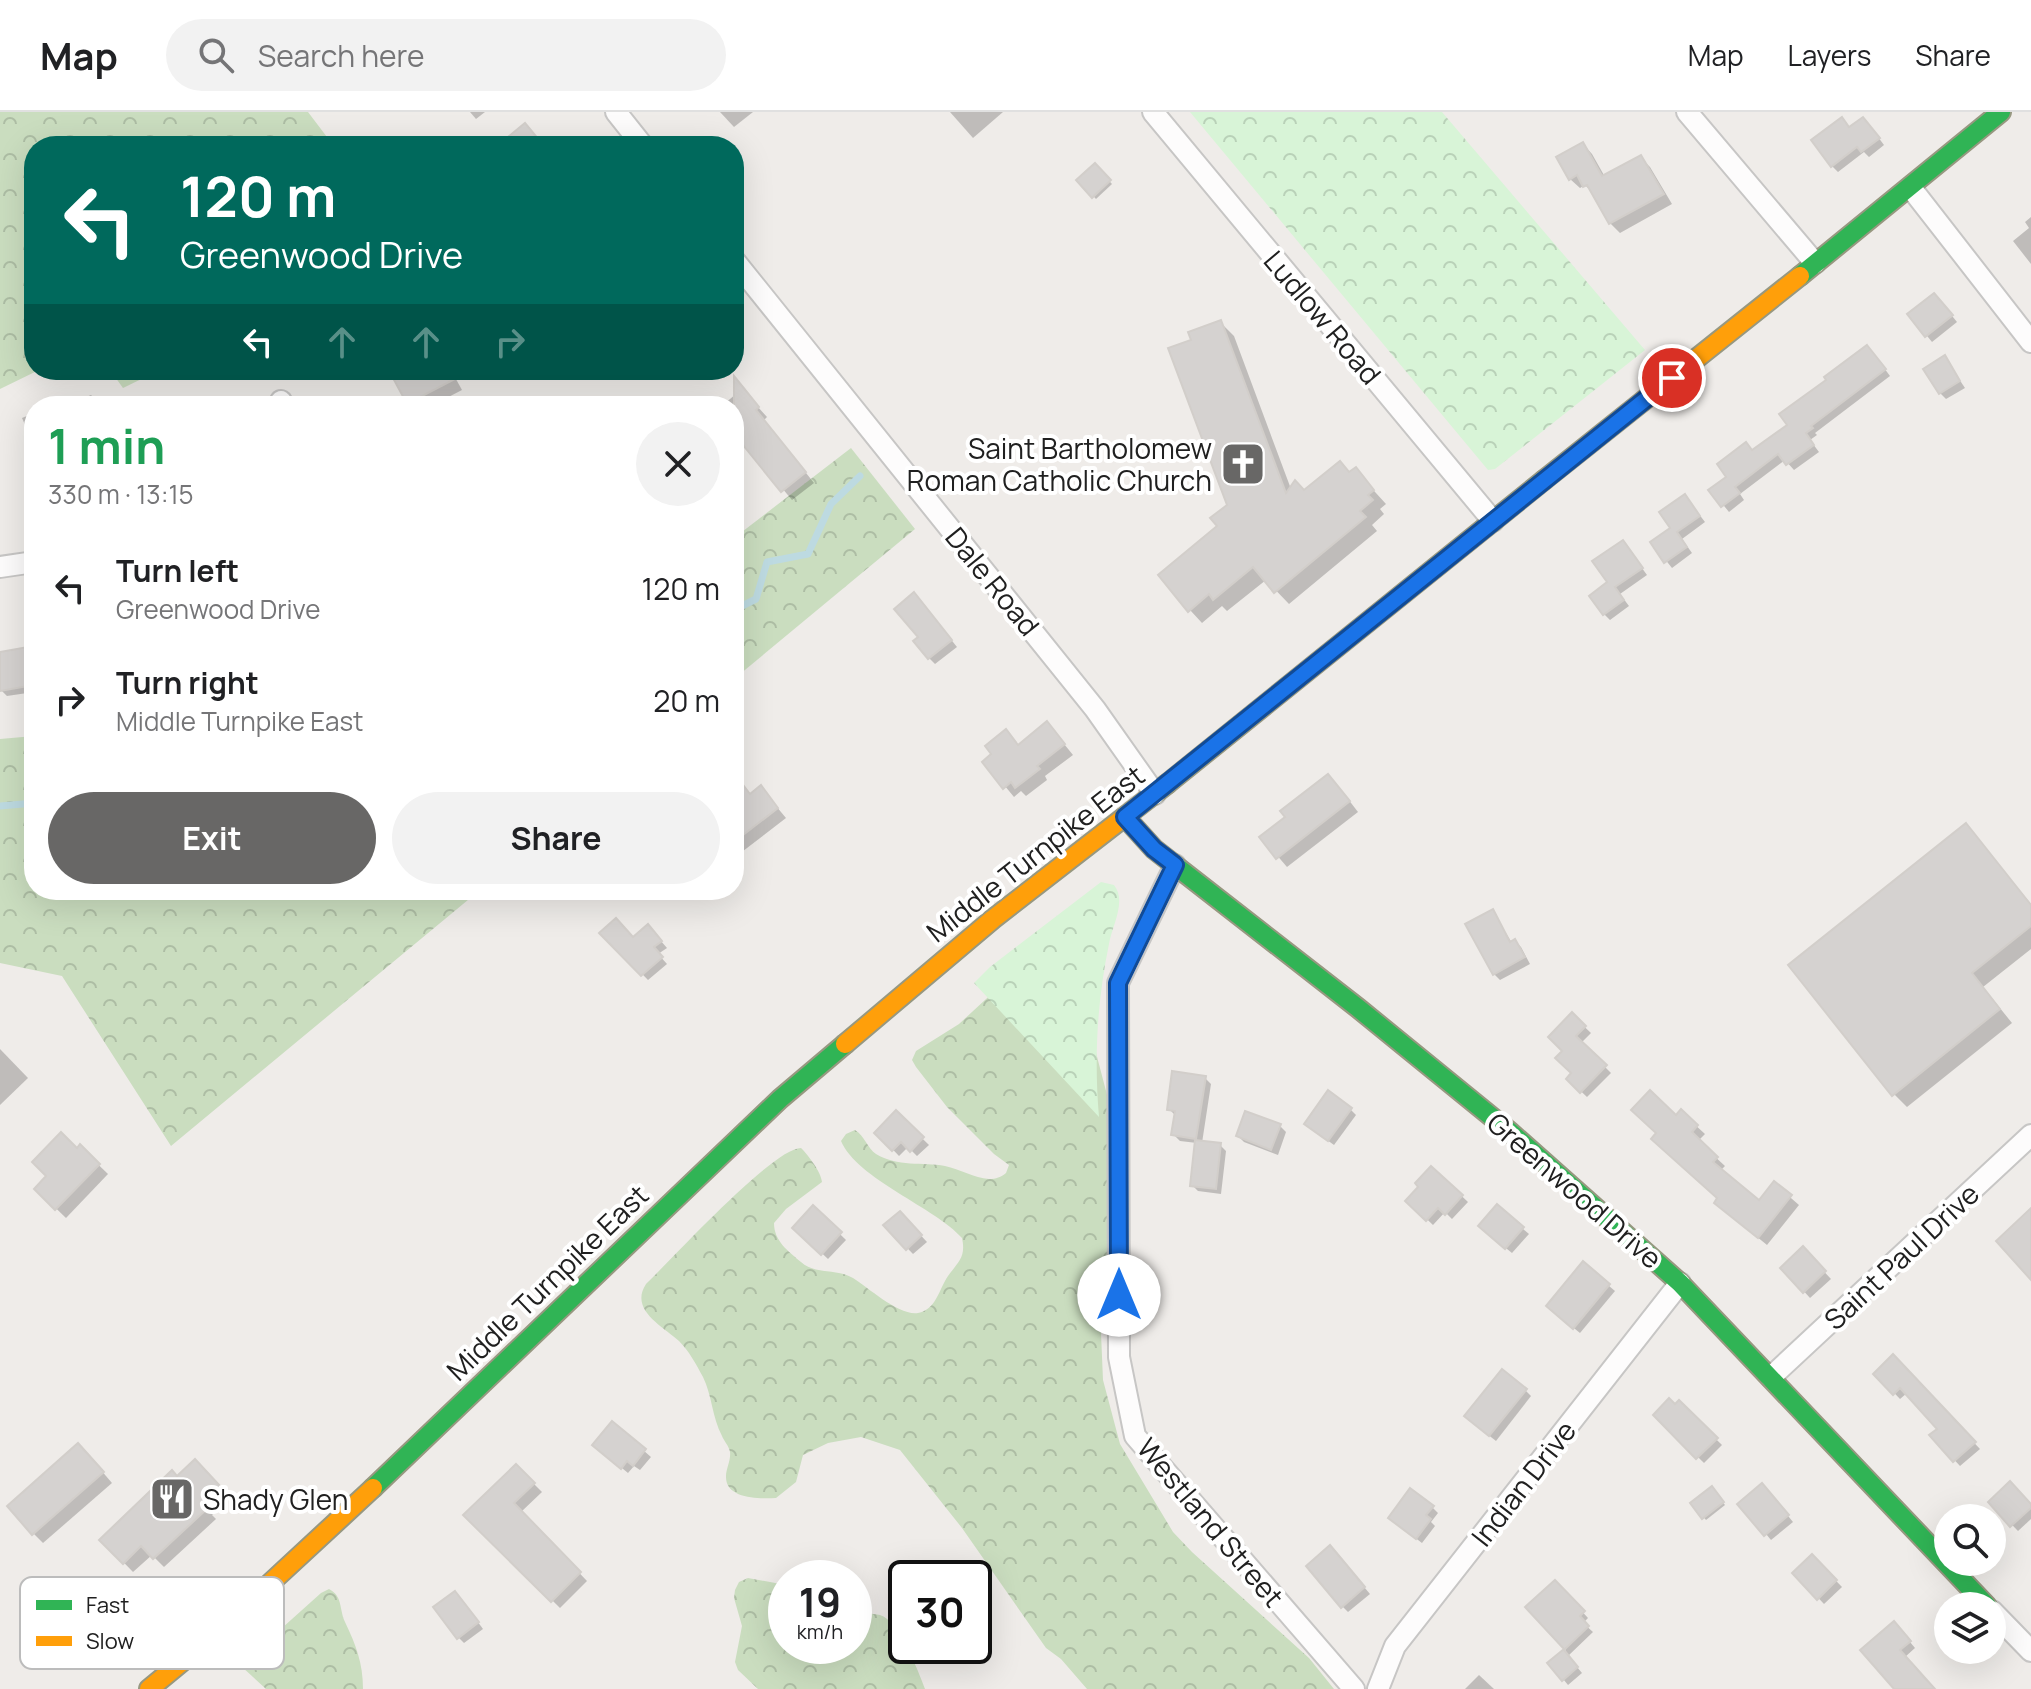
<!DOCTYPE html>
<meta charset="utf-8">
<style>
body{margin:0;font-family:Manrope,sans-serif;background:#f2f2f2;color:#202124;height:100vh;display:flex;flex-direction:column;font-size:30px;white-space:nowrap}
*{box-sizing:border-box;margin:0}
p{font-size:26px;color:#757577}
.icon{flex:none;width:44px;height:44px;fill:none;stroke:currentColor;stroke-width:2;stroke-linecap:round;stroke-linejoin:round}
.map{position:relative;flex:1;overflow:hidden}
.sheet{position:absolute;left:24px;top:284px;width:720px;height:504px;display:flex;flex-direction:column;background:#fff;border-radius:32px;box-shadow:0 8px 32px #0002}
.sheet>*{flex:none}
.guide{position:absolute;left:24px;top:24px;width:720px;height:244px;border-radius:32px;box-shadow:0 8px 32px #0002;background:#00695c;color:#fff;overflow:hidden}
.buttons{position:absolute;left:1934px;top:1392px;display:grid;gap:16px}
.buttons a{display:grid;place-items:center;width:72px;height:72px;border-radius:50%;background:#fff;box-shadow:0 8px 32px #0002;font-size:40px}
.speed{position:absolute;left:768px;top:1448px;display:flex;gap:16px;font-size:40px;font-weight:700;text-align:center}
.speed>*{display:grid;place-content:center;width:104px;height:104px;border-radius:50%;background:#fff;box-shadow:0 8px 32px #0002;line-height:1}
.speed small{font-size:20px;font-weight:400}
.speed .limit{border:4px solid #111;border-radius:12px;background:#fff;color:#111}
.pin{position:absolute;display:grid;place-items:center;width:68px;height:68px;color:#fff;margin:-34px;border:4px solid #fff;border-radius:50%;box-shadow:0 2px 8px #0007}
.me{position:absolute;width:88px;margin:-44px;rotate:0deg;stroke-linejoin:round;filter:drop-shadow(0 0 6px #0008)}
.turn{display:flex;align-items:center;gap:28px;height:168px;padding:0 24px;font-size:36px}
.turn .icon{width:104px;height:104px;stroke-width:2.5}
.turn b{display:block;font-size:56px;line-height:68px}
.lanes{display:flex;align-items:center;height:76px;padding:0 24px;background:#0003;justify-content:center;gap:40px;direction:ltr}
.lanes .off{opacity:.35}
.round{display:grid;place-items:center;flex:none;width:84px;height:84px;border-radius:42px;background:#f2f2f2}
.overview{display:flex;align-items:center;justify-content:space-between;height:136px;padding:0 24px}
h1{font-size:48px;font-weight:700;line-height:60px;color:#1e9e55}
.cta{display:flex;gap:16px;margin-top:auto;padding:16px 24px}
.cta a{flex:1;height:92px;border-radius:48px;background:#686766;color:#fff;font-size:32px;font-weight:700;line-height:92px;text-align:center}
.cta a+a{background:#f2f2f2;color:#202124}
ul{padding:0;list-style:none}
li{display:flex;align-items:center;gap:24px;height:112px;padding:0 24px}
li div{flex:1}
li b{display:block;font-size:30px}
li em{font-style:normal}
header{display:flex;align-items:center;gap:48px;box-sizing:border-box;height:112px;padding:0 40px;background:#fff;border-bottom:2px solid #e0e0e0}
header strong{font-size:38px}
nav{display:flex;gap:44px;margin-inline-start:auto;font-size:28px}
.search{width:560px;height:72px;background:#f2f2f2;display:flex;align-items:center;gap:20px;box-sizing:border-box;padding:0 28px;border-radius:44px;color:#757577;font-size:30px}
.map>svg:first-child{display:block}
.forest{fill:url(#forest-crowns)}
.park{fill:url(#park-crowns)}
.shadow{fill:#0003}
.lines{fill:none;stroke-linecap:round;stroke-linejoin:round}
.stream{stroke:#bddae1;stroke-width:7}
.building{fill:#d5d2d0;stroke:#d2ceca;stroke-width:2}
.street-casing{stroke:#c7c6c5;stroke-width:24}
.fast-casing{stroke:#979880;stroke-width:22}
.slow-casing{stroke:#979880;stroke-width:22}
.street{stroke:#fdfcfc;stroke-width:20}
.fast{stroke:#30b455;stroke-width:18}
.slow{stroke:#ff9f0a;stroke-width:18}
.route-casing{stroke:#114b97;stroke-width:20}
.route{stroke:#1a73e8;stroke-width:14}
.labels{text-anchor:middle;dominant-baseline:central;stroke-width:8;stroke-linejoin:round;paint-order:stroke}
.street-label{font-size:28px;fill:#202020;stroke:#fff}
.poi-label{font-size:28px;fill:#202020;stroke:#fff;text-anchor:end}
.key{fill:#fff;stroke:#bcbcbc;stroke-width:2}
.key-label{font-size:22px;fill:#202020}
</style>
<header>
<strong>Map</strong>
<div class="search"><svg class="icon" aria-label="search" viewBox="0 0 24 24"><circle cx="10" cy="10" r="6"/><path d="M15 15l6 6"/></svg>Search here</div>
<nav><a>Map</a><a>Layers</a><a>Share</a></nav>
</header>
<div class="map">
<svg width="2031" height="1577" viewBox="0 0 2031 1577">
<defs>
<pattern id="forest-crowns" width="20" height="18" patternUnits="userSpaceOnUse" patternTransform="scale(2)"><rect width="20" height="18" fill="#caddbf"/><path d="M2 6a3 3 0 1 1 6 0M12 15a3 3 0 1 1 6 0" fill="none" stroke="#adbda4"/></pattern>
<pattern id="park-crowns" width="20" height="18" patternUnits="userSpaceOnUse" patternTransform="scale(2)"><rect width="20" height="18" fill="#d8f4d7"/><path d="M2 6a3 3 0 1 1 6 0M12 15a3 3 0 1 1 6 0" fill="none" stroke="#b9d1b8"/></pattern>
</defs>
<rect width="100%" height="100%" fill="#efece9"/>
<g class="forest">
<path d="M0 0H308L330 29 320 34H34V258H39L0 277Z"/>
<path d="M110 258H160L123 276Z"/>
<path d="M851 336 915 417 734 567V426Z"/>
<path d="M34 624V778H480L171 1034 62 864 0 851V627Z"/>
<path d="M1112 814 1097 881 1095 937 1111 998V1174L1101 1221 1103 1268 1120 1332 1173 1420 1192 1440 1309 1546 1334 1577H1087L1061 1547 1046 1536 962 1416 900 1338 861 1325 828 1331 803 1343 796 1370 776 1386C759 1387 725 1387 726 1364 726 1357 731 1348 730 1340 729 1334 724 1329 722 1324 712 1305 712 1283 703 1265 696 1252 689 1239 679 1229 663 1214 629 1198 646 1172 671 1148 773 1036 801 1036 809 1044 821 1060 822 1070L786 1097 774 1111C774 1129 788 1139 801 1150 815 1163 836 1156 853 1166 869 1176 899 1204 918 1201 936 1198 939 1177 948 1164 959 1149 966 1145 962 1126 936 1096 857 1067 841 1029L846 1022 855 1018C865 1024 867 1036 876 1042 897 1055 923 1050 945 1054 960 1057 974 1066 989 1067 996 1067 1001 1065 1006 1061L1009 1053 994 1042 947 995 916 955 912 948 916 939 959 912 1012 863Z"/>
<path d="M748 1466 786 1473V1534H854V1502C861 1502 873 1501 880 1503 899 1509 918 1558 925 1577H758L738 1558 735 1550 742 1514 734 1486 735 1478 739 1470Z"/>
<path d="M329 1477C343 1484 339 1497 345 1510 356 1533 363 1551 363 1577H266L241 1554 247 1543 282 1516 321 1481Z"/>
</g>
<g class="park">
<path d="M1190 0H1442L1645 238 1495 357 1488 358Z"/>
<path d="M1101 770 1114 773C1127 789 1112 814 1109 832 1097 890 1094 946 1099 1005L974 871 990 855Z"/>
</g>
<g class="shadow">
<path d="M470 0H485L476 7Z"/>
<path d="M720 0H753L734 15Z"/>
<path d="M950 0H1003L973 26Z"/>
<path d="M1869 13 1884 33 1869 45 1864 40 1838 60 1832 54 1850 17Z"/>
<path d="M1583 32 1592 42 1605 65 1640 45 1650 55 1672 92 1620 121 1610 111 1596 84 1585 73 1580 76 1570 67Z"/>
<path d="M1095 54 1112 72 1096 87 1079 69Z"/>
<path d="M2031 105V152L2013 129 2029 116 2025 110Z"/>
<path d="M1940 189 1957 210 1932 230 1910 203Z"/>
<path d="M1221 211 1234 224 1291 377 1304 380 1355 358 1386 392 1380 397 1384 402 1372 413 1377 419 1289 492 1266 468 1227 499 1222 494 1202 511 1190 498 1229 394 1193 229Z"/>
<path d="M1873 241 1890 264 1815 321 1817 323 1810 328 1819 340 1794 358 1785 348 1740 382 1744 388 1729 400 1711 378 1729 365 1753 340 1790 314 1829 269Z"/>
<path d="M1945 246 1965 276 1946 287 1940 281Z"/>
<path d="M393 258H451L462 278 431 294H412Z"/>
<path d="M742 277 767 305 764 308 814 371 792 388 734 319V294L724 292Z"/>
<path d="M91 283 101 294H64Z"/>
<path d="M34 301V333L22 306Z"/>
<path d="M1685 384 1705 410 1682 427 1692 441 1672 456 1652 431 1673 416Z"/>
<path d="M1628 437 1647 463 1620 482 1629 494 1610 508 1604 502 1610 471Z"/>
<path d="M920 489 957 535 935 552 929 546 920 525Z"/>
<path d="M34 532V580L7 584 1 578 0 542 29 537V533Z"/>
<path d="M1056 622 1073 643 1045 664 1047 668 1026 684 1021 679 1014 685 985 650 1015 630 1019 634Z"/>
<path d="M734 661 751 683 761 676 786 706 734 746Z"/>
<path d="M1338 674 1358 700 1287 755 1262 726Z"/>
<path d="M1966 714 2031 792V837L1983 875 2012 911 1907 995 1894 982Z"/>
<path d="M1492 799 1512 831 1515 829 1521 835 1530 852 1500 868 1494 862Z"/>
<path d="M602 821 633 828 654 821 667 836 658 842 667 852 648 868Z"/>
<path d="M1572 903 1591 921 1581 931 1611 961 1587 985 1568 967 1574 961 1565 939Z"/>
<path d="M0 937 28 966 0 993Z"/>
<path d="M1205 966 1211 972 1202 1031 1220 1033 1226 1039 1221 1082 1198 1079 1192 1073 1197 1031 1180 1029 1174 1023 1175 1003 1169 997Z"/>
<path d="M1350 997 1356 1003 1334 1033 1312 1017Z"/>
<path d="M1681 1000 1705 1022 1698 1029 1725 1054 1720 1059 1760 1090 1775 1072 1799 1093 1767 1133 1724 1098 1676 1005Z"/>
<path d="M896 1001 929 1033 917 1044 908 1035 899 1044 877 1021Z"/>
<path d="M1280 1014 1286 1020 1278 1043 1244 1030 1238 1024Z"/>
<path d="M80 1035 108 1062 66 1106 36 1077Z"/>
<path d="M1432 1056 1468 1090 1452 1107 1445 1100 1433 1113 1408 1089 1421 1075Z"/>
<path d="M1497 1095 1529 1122 1512 1141 1486 1120Z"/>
<path d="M813 1096 846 1128 828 1147 795 1116Z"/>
<path d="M900 1101 927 1130 913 1142 886 1114Z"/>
<path d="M1803 1137 1831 1167 1810 1186 1783 1156Z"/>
<path d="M1583 1152 1615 1179 1580 1221 1554 1200Z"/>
<path d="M1893 1245 1980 1337 1960 1354 1932 1324 1940 1317 1907 1281 1900 1287 1876 1262Z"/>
<path d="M1525 1278 1531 1284 1496 1329 1472 1310Z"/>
<path d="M1679 1291 1722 1333 1704 1351 1655 1303Z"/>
<path d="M612 1311 651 1345 640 1358 634 1354 628 1361 600 1338Z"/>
<path d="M88 1343 112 1371 43 1431 33 1421Z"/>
<path d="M195 1350 229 1386 212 1403 216 1407 164 1455 152 1443 133 1460 102 1428Z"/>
<path d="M516 1354 542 1380 521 1400 587 1469 560 1496 466 1403Z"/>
<path d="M1711 1376 1725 1393 1706 1408 1692 1391Z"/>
<path d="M1768 1379 1793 1410 1771 1428 1766 1422Z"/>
<path d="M1990 1390 2031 1394V1407L2018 1419Z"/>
<path d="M1432 1395 1438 1401 1431 1410 1435 1414 1422 1431 1397 1412Z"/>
<path d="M1336 1442 1370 1482 1348 1500 1342 1494Z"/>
<path d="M1812 1444 1842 1475 1824 1492 1795 1461Z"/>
<path d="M1555 1470 1588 1506 1583 1511 1593 1520 1568 1544 1582 1561 1568 1573 1550 1551 1566 1538 1528 1495Z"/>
<path d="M461 1487 483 1517 464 1531 458 1525Z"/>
<path d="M1900 1518 1915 1536 1905 1545 1933 1577H1897Z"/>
<path d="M1479 1563 1494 1577H1465Z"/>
</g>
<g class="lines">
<g class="stream">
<path d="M734 498 756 487 767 450 808 442 831 392 860 364"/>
<path d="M0 694 34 691"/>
</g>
</g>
<g class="building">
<path d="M1842 5 1849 15 1863 5 1880 26 1861 40 1857 35 1831 55 1811 28Z"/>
<path d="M525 11 544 34H497Z"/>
<path d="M1583 30 1602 64 1641 43 1664 82 1609 112 1587 73 1583 75 1577 63 1569 68 1556 45Z"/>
<path d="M1095 51 1111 68 1092 86 1076 68Z"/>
<path d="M1934 181 1953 203 1925 225 1907 202Z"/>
<path d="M1221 208 1286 381 1295 368 1304 378 1340 349 1349 360 1356 355 1374 378 1368 383 1373 388 1360 399 1366 405 1274 481 1253 455 1213 488 1209 482 1188 500 1158 463 1217 414 1210 406 1227 393 1168 236 1191 228 1188 220Z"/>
<path d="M1867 233 1886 257 1811 314 1813 316 1806 321 1814 333 1786 353 1778 342 1735 375 1740 381 1721 395 1708 378 1726 365 1717 352 1746 330 1752 338 1787 313 1779 302 1826 268 1824 265Z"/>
<path d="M1945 243 1960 269 1939 282 1923 257Z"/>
<path d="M409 258H472L407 292 393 266Z"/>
<path d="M734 264 759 295 756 298 806 360 781 380 734 322Z"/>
<path d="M1685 382 1700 404 1677 420 1687 435 1664 451 1650 430 1670 416 1659 400Z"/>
<path d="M1623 428 1643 456 1615 475 1624 488 1603 503 1589 484 1607 470 1592 449Z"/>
<path d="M914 480 952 528 928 547 913 529 918 525 894 497Z"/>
<path d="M34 534V573L0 579V540Z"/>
<path d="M1047 609 1065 632 1037 654 1040 657 1015 676 1011 670 1003 677 982 650 991 642 985 634 1006 617 1018 633Z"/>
<path d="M734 661 750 682 761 673 778 696 734 730Z"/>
<path d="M1328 662 1350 689 1276 747 1259 725 1285 705 1280 699Z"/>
<path d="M1966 711 2031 793V814L1972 861 2000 897 1892 984 1788 853Z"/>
<path d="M1493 797 1510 830 1515 827 1525 845 1493 863 1465 812Z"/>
<path d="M616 806 633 825 648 812 662 829 654 835 663 845 641 864 599 821Z"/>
<path d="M1572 900 1586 914 1576 924 1607 953 1580 981 1566 967 1571 961 1555 946 1562 939 1548 925Z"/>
<path d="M1172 959 1206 964 1196 1027 1171 1023 1175 999 1167 998Z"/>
<path d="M1328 978 1352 996 1328 1029 1304 1012Z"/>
<path d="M1650 978 1676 1003 1681 997 1698 1013 1692 1020 1718 1045 1713 1050 1759 1088 1774 1069 1792 1083 1758 1126 1714 1091 1717 1086 1651 1027 1656 1021 1631 998Z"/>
<path d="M896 998 924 1025 910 1040 901 1030 892 1039 874 1021Z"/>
<path d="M1245 999 1281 1012 1271 1038 1236 1024Z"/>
<path d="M61 1020 77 1036 80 1032 100 1052 55 1098 34 1077 46 1064 32 1050Z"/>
<path d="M1195 1028 1221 1031 1216 1077 1190 1074Z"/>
<path d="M1431 1054 1463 1083 1445 1103 1438 1096 1426 1109 1405 1089 1418 1075 1415 1071Z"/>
<path d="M1497 1092 1524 1115 1505 1137 1478 1114Z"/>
<path d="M813 1093 842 1120 821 1143 792 1116Z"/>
<path d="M2031 1096V1168L1996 1129Z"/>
<path d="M900 1099 922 1123 906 1138 883 1113Z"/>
<path d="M1803 1134 1826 1159 1803 1181 1780 1156Z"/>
<path d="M1583 1149 1610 1172 1573 1217 1546 1194Z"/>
<path d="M1893 1242 1976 1330 1953 1350 1929 1323 1937 1317 1900 1276 1893 1283 1873 1262Z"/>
<path d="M1502 1257 1527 1277 1489 1324 1464 1304Z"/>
<path d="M1669 1286 1675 1292 1679 1288 1718 1326 1696 1347 1653 1303Z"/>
<path d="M612 1309 646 1337 633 1354 627 1349 621 1357 592 1333Z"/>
<path d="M78 1331 104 1360 32 1423 7 1394Z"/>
<path d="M195 1347 221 1375 204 1392 208 1396 153 1447 141 1434 123 1452 99 1428 172 1358 177 1364Z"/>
<path d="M516 1352 535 1371 514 1391 581 1460 551 1490 463 1403Z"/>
<path d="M2010 1369 2031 1392V1396L2010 1415 1988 1390Z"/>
<path d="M1762 1371 1789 1403 1764 1424 1737 1392Z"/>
<path d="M1712 1374 1724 1390 1702 1407 1690 1391Z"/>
<path d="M1410 1376 1434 1394 1426 1403 1431 1407 1416 1427 1388 1406Z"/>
<path d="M1330 1433 1365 1475 1341 1496 1306 1454Z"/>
<path d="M1812 1442 1837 1468 1817 1488 1792 1461Z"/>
<path d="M1555 1468 1585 1499 1580 1504 1589 1514 1564 1538 1578 1555 1562 1569 1547 1551 1564 1537 1525 1495Z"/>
<path d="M455 1479 479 1510 457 1527 433 1495Z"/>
<path d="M1894 1509 1911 1529 1900 1538 1935 1577H1894L1860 1538Z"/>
</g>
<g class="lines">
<g class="street-casing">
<g id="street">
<path d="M616 0 643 34"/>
<path d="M1153 0 1493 409"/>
<path d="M1687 0 1815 151"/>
<path d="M1911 76 2031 230"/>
<path d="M734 148 1095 597 1155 682"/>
<path d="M278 294 281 289"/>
<path d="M0 455 34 450"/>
<path d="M1175 753 1118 871 1119 1245 1135 1324 1354 1577"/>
<path d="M1771 1265 2031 1023"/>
<path d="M1992 1499 2031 1539"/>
<path d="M1378 1577 1395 1534 1680 1171"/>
</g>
</g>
<g class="fast-casing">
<g id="fast">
<path d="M1800 164 2001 0"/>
<path d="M1167 672 1544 368"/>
<path d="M1125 705 1154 737 1358 896 1509 1019 1680 1171 1987 1494"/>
<path d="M373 1376 780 987 845 932"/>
</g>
</g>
<g class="slow-casing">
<g id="slow">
<path d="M1544 368 1800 164"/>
<path d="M845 932 993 807 1167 672"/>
<path d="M149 1577 212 1525 373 1376"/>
</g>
</g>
<use href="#street" class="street"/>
<use href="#fast" class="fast"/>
<use href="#slow" class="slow"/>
</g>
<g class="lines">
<g class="route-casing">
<path id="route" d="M1119 1183 1118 871 1175 753 1154 737 1125 705 1672 266"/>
</g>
<use href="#route" class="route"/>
</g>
<defs>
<g id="church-square" transform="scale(2.3)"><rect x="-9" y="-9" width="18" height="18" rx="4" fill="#686766" stroke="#fff"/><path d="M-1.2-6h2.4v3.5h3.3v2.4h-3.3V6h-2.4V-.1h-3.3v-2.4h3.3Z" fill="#fff"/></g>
<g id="restaurant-square" transform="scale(2.3)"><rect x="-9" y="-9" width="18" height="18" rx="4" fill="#686766" stroke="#fff"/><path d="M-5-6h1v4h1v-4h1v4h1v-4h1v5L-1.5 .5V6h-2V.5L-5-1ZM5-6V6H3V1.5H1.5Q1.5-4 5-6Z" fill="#fff"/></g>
</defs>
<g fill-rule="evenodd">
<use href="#church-square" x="1243" y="352"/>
<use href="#restaurant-square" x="172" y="1387"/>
</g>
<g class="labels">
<g class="street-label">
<text transform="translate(1323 205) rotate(50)">Ludlow Road</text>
<text transform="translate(993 469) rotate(51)">Dale Road</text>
<text transform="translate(1035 741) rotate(-38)">Middle Turnpike East</text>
<text transform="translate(1575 1078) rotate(41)">Greenwood Drive</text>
<text transform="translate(1901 1144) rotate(-43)">Saint Paul Drive</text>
<text transform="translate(547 1170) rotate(-44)">Middle Turnpike East</text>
<text transform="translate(1523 1371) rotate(-52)">Indian Drive</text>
<text transform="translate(1211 1410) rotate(50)">Westland Street</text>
</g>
<g class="poi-label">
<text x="1212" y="336">Saint Bartholomew<tspan x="1212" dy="32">Roman Catholic Church</tspan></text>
<text x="203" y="1387" text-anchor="start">Shady Glen</text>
</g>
</g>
<rect x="20" y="1465" width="264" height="92" rx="12" class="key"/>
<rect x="36" y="1488" width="36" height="10" fill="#30b455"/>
<rect x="36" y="1524" width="36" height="10" fill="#ff9f0a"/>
<g class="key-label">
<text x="86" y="1501">Fast</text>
<text x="86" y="1537">Slow</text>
</g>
</svg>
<div class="buttons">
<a><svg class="icon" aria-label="search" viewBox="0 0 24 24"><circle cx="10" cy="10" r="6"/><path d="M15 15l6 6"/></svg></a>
<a><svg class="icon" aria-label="layers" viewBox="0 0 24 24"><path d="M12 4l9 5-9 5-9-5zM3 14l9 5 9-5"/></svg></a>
</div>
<div class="speed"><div>19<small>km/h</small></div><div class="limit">30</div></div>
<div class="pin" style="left:1672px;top:266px;background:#d93025"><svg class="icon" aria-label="arrive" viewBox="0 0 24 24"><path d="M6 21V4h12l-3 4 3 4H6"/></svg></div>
<svg class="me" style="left:1119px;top:1183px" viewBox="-20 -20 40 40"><circle r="19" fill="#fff"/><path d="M0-13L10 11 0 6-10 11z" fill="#1a73e8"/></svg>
<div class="guide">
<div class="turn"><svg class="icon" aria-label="left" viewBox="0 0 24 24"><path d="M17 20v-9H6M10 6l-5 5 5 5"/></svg><div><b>120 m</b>Greenwood Drive</div></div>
<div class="lanes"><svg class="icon" aria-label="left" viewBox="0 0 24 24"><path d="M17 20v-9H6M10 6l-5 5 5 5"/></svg><svg class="icon off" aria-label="ahead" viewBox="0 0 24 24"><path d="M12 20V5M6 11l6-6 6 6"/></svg><svg class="icon off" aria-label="ahead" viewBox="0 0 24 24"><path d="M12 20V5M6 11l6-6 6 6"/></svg><svg class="icon off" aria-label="right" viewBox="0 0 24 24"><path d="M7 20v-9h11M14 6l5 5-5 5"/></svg></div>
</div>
<section class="sheet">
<div class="overview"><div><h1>1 min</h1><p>330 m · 13:15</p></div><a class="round"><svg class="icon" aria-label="close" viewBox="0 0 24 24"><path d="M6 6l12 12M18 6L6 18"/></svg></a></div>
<ul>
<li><svg class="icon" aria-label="left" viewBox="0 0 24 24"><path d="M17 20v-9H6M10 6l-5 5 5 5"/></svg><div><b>Turn left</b><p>Greenwood Drive</p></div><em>120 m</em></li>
<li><svg class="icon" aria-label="right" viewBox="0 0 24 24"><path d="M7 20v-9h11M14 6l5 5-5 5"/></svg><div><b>Turn right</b><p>Middle Turnpike East</p></div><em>20 m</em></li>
</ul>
<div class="cta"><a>Exit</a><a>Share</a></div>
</section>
</div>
